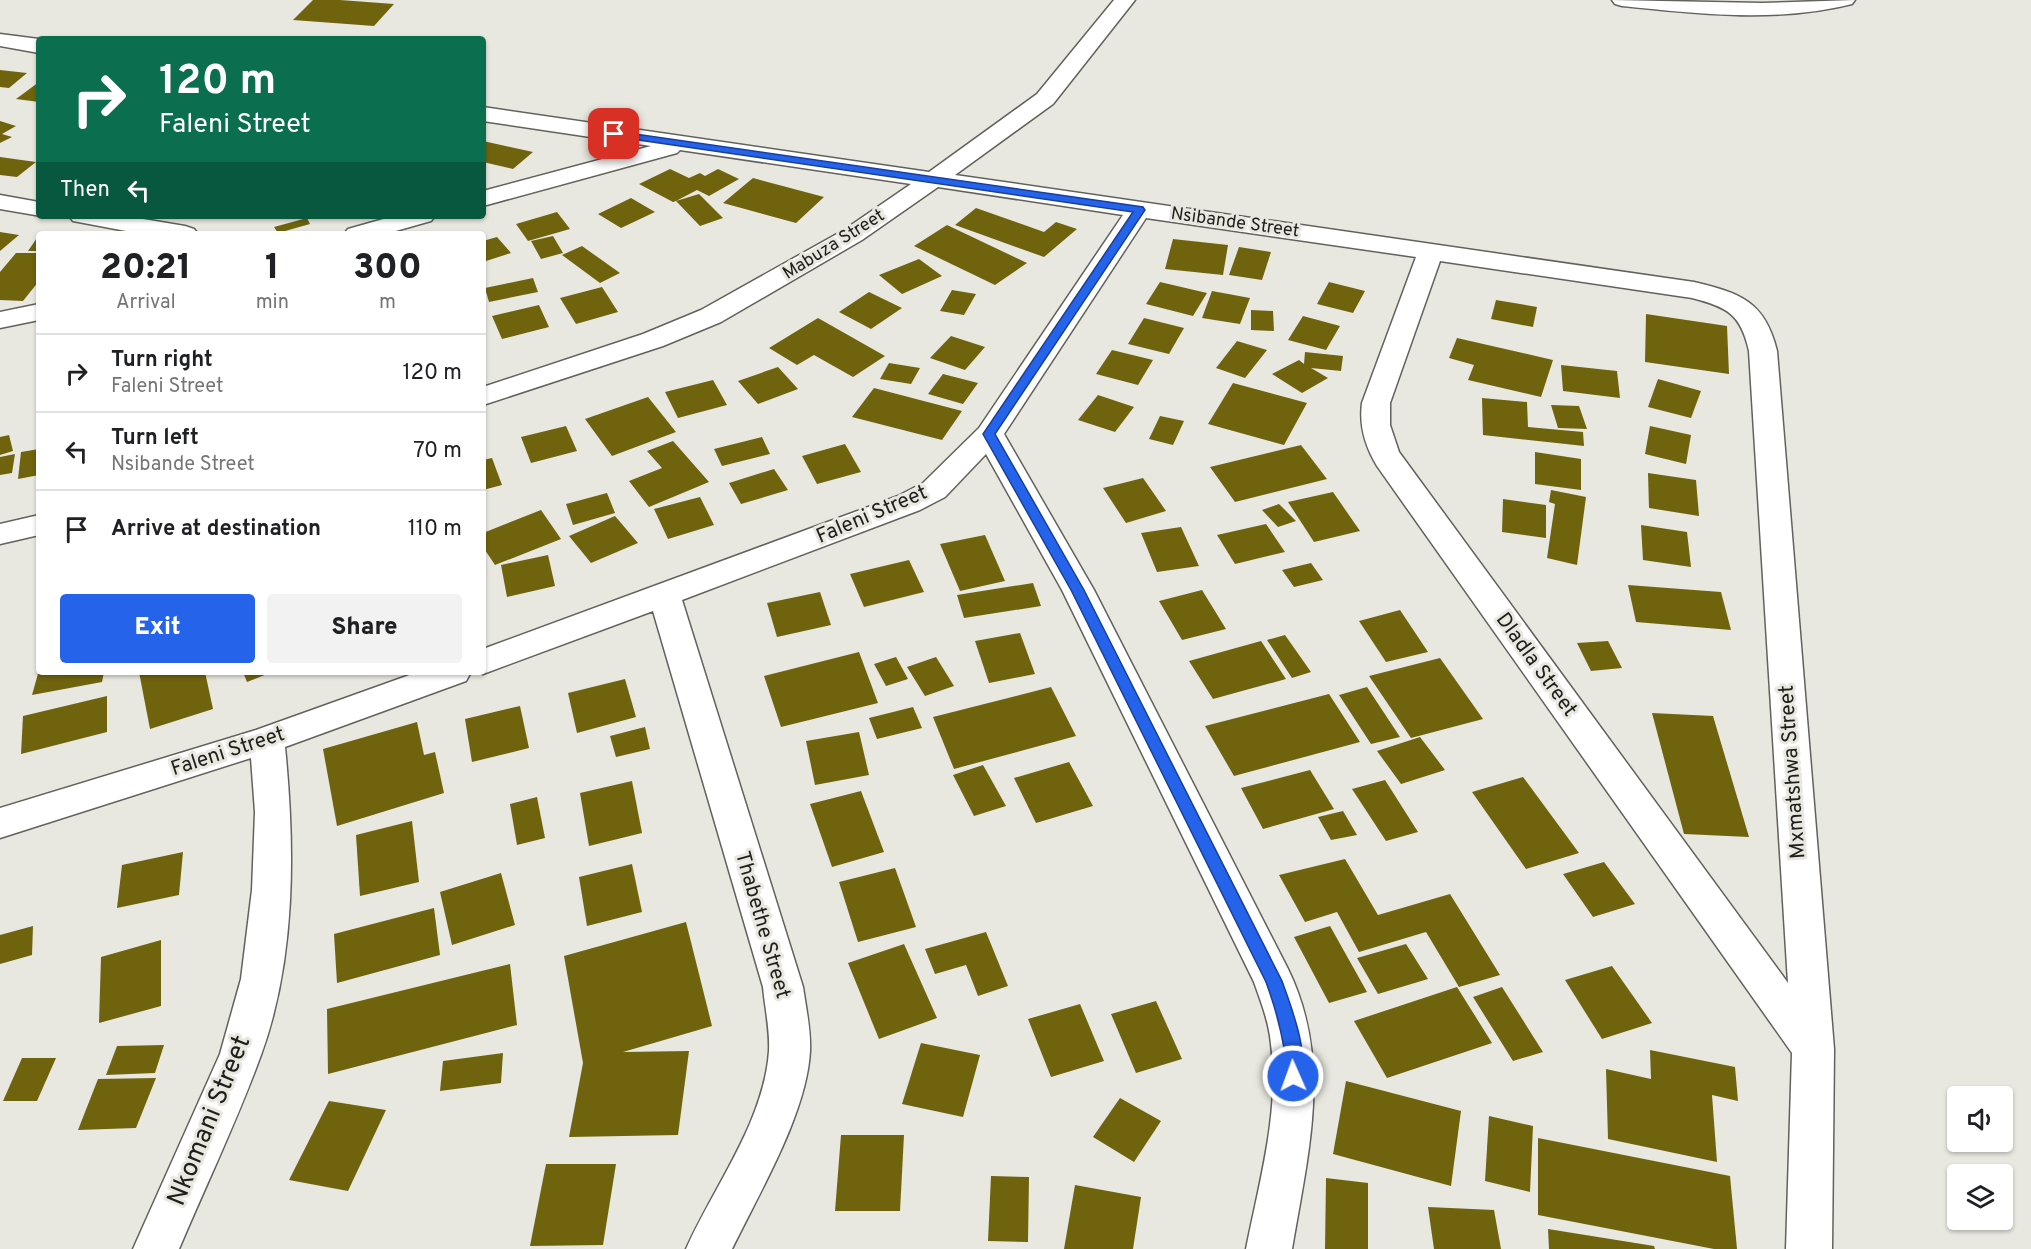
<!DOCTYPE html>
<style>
body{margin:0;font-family:Overpass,sans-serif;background:#f2f2f2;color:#202124;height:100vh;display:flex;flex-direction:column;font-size:22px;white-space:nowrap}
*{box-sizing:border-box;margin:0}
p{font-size:20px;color:#757577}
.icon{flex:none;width:33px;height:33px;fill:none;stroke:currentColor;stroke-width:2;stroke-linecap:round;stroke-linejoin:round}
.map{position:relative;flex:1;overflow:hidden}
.sheet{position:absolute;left:36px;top:231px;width:450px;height:444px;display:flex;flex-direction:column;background:#fff;border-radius:6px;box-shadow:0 2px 4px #0004}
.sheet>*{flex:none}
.top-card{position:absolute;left:36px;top:36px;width:450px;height:183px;border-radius:6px;box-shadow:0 2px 4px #0004;background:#0b6e4f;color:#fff;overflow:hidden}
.tools{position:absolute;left:1947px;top:1086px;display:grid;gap:12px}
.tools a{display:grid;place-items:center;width:66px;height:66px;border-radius:6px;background:#fff;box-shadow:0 2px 4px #0004;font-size:30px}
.pin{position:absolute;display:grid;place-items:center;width:51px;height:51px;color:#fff;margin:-26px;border-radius:12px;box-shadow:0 3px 9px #0006}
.me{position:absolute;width:66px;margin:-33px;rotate:358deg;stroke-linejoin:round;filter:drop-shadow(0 0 4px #0008)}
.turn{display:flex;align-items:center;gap:21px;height:126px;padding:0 24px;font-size:27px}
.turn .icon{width:78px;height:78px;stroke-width:2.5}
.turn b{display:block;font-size:42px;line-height:51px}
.then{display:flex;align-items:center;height:57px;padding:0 24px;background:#0003;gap:12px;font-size:22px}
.eta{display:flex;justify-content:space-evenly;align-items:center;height:102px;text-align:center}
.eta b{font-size:36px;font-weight:800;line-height:42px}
.primary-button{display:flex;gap:12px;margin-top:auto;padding:12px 24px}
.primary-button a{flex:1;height:69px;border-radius:6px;background:#2563eb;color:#fff;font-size:24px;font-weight:800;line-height:69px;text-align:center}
.primary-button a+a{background:#f2f2f2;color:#202124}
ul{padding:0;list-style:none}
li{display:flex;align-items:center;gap:18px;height:78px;padding:0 24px;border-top:2px solid #e0e0e0}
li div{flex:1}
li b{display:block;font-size:22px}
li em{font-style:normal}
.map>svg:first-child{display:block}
.building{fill:#70630e}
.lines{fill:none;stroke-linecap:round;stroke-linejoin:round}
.minor-casing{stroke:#62615b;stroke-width:3}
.minor{fill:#fff;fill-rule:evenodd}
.route{fill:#2563eb;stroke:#184099;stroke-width:1.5}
.labels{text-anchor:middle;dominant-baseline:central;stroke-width:6;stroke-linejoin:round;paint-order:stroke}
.far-street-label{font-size:18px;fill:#1e1e1b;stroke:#e9e8e0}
.street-label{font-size:21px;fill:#1e1e1b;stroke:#e9e8e0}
.near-street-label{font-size:26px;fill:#1e1e1b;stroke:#e9e8e0}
</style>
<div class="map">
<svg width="2031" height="1249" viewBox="0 0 2031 1249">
<rect width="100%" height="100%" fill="#e9e8e0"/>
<g class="building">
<path d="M313 0H340L394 4 374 26 293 20Z"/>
<path d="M0 70 27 73 9 88 0 87Z"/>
<path d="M39 82V102L16 99Z"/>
<path d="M0 121 16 126 2 134 12 137 0 143Z"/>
<path d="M483 141 533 152 513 169 483 162Z"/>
<path d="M0 157 36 162 17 177 0 175Z"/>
<path d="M670 169 689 178 700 173 705 176 718 169 739 179 709 196 697 190 676 201 699 194 723 218 700 226 676 201 673 202 639 184Z"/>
<path d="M753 178 824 197 796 223 723 203Z"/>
<path d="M631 198 655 212 621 228 598 214Z"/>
<path d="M976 208 1044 232 1056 222 1077 229 1044 257 955 225Z"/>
<path d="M557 212 570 229 528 241 516 224Z"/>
<path d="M307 218 310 224 278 233 274 227Z"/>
<path d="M947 225 1027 263 995 285 914 246Z"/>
<path d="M0 232 19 235 0 251Z"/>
<path d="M39 235V251H28Z"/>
<path d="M553 236 563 253 541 259 531 241Z"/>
<path d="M497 237 511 253 483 262V241Z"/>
<path d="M1173 239 1228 245 1223 275 1165 269Z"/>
<path d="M582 246 620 273 600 283 562 255Z"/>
<path d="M1239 247 1271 252 1262 280 1229 275Z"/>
<path d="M16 253H39V281L23 301 0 300V272Z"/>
<path d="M919 259 942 276 902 294 879 275Z"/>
<path d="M533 278 538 292 489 302 485 288Z"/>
<path d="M1160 282 1207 293 1193 316 1146 304Z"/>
<path d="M1329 282 1365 291 1353 313 1317 304Z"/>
<path d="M602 287 618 312 576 324 560 298Z"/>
<path d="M952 290 976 294 964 315 940 311Z"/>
<path d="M1212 291 1250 298 1240 324 1202 318Z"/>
<path d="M869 292 902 308 871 329 839 312Z"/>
<path d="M1496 300 1537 307 1533 327 1491 319Z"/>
<path d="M539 305 549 327 502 339 492 316Z"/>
<path d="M1251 310 1273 311 1274 331 1251 330Z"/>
<path d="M1646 314 1727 326 1729 374 1645 362Z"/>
<path d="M1303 316 1340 326 1326 350 1288 340Z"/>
<path d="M818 318 885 356 853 377 814 355 797 365 769 348Z"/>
<path d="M1144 318 1184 328 1169 354 1128 344Z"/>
<path d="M951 336 985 347 965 370 930 358Z"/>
<path d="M1457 338 1553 360 1541 397 1468 380 1474 365 1449 358Z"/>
<path d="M1237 341 1267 350 1245 378 1216 368Z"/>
<path d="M1112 350 1153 360 1138 385 1096 374Z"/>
<path d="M1305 352 1343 356 1341 371 1311 368 1328 378 1302 393 1272 374 1299 360 1304 364Z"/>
<path d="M889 363 920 368 911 384 880 379Z"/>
<path d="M1561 365 1617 371 1620 398 1563 391Z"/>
<path d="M778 367 798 389 758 404 738 381Z"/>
<path d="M943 374 978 383 963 404 928 394Z"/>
<path d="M1658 379 1701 391 1691 418 1648 407Z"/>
<path d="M713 380 727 405 678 418 665 392Z"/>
<path d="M1233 383 1307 403 1284 445 1208 424Z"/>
<path d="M874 388 962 411 942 440 852 417Z"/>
<path d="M1098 395 1134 407 1115 432 1078 420Z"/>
<path d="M648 397 676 432 612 456 585 419Z"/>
<path d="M1482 398 1527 402 1528 427 1583 432 1584 446 1483 435Z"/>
<path d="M1551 405 1579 406 1587 429 1558 428Z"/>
<path d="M1160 416 1184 421 1173 445 1149 439Z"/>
<path d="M566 426 577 451 531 463 521 437Z"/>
<path d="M1650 426 1691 435 1686 464 1645 454Z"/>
<path d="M9 435 13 451 0 455V437Z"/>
<path d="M762 437 770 454 722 466 714 449Z"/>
<path d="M673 441 709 482 649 507 629 481 662 468 647 451Z"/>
<path d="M845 444 861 472 817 484 802 456Z"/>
<path d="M1301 445 1327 479 1235 502 1210 467Z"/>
<path d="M39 449V475L18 479 21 452Z"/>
<path d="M1535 452 1581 459V490L1535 484Z"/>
<path d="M15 454 12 473 0 475V457Z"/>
<path d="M492 458 502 485 483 490V460Z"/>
<path d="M774 469 788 490 741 504 729 483Z"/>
<path d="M1648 473 1696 480 1699 516 1649 508Z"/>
<path d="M1143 478 1166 511 1126 523 1103 488Z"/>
<path d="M1551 490 1586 497 1577 565 1547 558 1555 504 1549 502Z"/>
<path d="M1333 492 1360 531 1314 542 1288 502Z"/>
<path d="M607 493 615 513 573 525 566 504Z"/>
<path d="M700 497 714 525 668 539 654 509Z"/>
<path d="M1503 499 1546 505V538L1502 532Z"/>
<path d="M1279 504 1296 521 1278 527 1262 510Z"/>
<path d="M541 510 561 539 495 565 483 547V533Z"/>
<path d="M615 516 638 543 591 563 569 536Z"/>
<path d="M1266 524 1285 552 1235 564 1217 535Z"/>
<path d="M1641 525 1687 532 1691 567 1643 560Z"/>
<path d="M1181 527 1199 566 1157 572 1141 533Z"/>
<path d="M985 535 1005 581 960 591 940 544Z"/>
<path d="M548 555 555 586 507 597 501 565Z"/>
<path d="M909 560 924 592 864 607 850 574Z"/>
<path d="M1311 563 1323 580 1294 587 1282 570Z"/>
<path d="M1033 583 1041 606 964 618 957 595Z"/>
<path d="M1628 585 1721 592 1731 630 1636 622Z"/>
<path d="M1202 590 1226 629 1182 640 1159 601Z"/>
<path d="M820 592 831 625 777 637 767 603Z"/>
<path d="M1400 610 1428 652 1386 662 1359 621Z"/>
<path d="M1020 633 1035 674 989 683 975 641Z"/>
<path d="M1285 635 1311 672 1292 678 1267 640Z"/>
<path d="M1261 641 1286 679 1213 699 1189 661Z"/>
<path d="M1608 641 1622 668 1591 671 1577 643Z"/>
<path d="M859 652 878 703 781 727 764 676Z"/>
<path d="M896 657 908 679 886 686 874 664Z"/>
<path d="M936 657 954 686 925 696 907 667Z"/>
<path d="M1440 658 1483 719 1411 738 1369 676Z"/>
<path d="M39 670V672H104L102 682 32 695Z"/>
<path d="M139 672H205L213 709 150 729Z"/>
<path d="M243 672H272L247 682Z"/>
<path d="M625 679 636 717 577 733 568 693Z"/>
<path d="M1051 687 1076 736 954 769 933 717Z"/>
<path d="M1367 687 1400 737 1371 744 1339 695Z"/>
<path d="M1329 694 1360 742 1234 776 1205 726Z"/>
<path d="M107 696V732L21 754 23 716Z"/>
<path d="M520 706 529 748 472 762 465 719Z"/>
<path d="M913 707 922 728 877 739 869 718Z"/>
<path d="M1652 713 1713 716 1749 837 1684 834Z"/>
<path d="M417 722 424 755 435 752 444 793 337 826 323 749Z"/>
<path d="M645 727 650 749 616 757 610 736Z"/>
<path d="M859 732 869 775 815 785 806 741Z"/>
<path d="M1420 737 1445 770 1401 784 1377 751Z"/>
<path d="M1069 762 1093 806 1036 823 1014 778Z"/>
<path d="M983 765 1006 806 974 816 953 775Z"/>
<path d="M1310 770 1334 809 1263 829 1241 788Z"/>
<path d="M1523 777 1579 853 1526 869 1472 792Z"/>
<path d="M1385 780 1418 832 1386 841 1352 789Z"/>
<path d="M632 781 642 833 589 846 580 793Z"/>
<path d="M861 791 884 852 832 867 810 804Z"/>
<path d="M537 797 545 838 517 845 510 804Z"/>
<path d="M1343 811 1357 835 1331 840 1318 817Z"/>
<path d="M412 821 419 882 360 896 356 835Z"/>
<path d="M183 852 179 895 117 908 122 865Z"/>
<path d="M1345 859 1378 915 1450 894 1500 975 1459 987 1426 932 1359 952 1337 912 1305 922 1279 875Z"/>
<path d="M1604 862 1635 904 1593 917 1563 874Z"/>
<path d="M632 864 642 912 587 926 579 877Z"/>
<path d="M895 868 916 927 858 942 839 882Z"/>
<path d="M501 873 515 925 452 945 440 892Z"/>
<path d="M434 908 440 955 337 983 334 934Z"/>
<path d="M686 922 712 1026 623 1052 689 1051 678 1135 569 1137 583 1063 564 956Z"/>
<path d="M33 926 32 955 0 964V935Z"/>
<path d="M1330 926 1367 992 1329 1003 1294 937Z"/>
<path d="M986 932 1008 986 978 996 966 965 935 974 925 949Z"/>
<path d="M161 940V1006L99 1023 101 957Z"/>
<path d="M904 944 937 1018 879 1039 848 963Z"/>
<path d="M1406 944 1428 979 1378 994 1357 958Z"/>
<path d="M510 964 517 1025 328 1074 327 1009Z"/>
<path d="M1612 966 1652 1023 1602 1039 1565 980Z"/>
<path d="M1457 987 1492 1043 1387 1078 1354 1021Z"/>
<path d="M1502 987 1543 1052 1513 1061 1473 997Z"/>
<path d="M1156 1001 1182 1059 1136 1073 1111 1014Z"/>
<path d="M1080 1004 1104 1061 1051 1077 1028 1019Z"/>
<path d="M921 1043 980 1055 963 1117 902 1104Z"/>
<path d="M164 1045 155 1073 106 1075 117 1046Z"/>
<path d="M1650 1050 1735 1067 1738 1101 1712 1095 1717 1162 1608 1139 1606 1069 1651 1079Z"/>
<path d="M503 1053 501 1083 440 1091 443 1061Z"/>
<path d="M22 1058H56L37 1101H3Z"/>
<path d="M156 1078 136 1128 78 1130 98 1079Z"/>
<path d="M1346 1081 1461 1111 1451 1186 1333 1154Z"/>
<path d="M1120 1098 1161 1121 1134 1162 1093 1137Z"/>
<path d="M329 1101 386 1110 348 1191 289 1180Z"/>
<path d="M1489 1116 1533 1126 1530 1192 1485 1181Z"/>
<path d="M841 1135H904L900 1211H835Z"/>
<path d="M1538 1138 1730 1176 1737 1249H1714L1538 1215Z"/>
<path d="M546 1164H616L603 1245 530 1246Z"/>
<path d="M991 1176 1029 1177 1028 1242 988 1241Z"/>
<path d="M1326 1178 1368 1183V1249H1325Z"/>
<path d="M1075 1185 1141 1197 1133 1249H1064Z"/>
<path d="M1428 1207 1494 1210 1501 1249H1434Z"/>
<path d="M1548 1229 1654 1246 1655 1249H1549Z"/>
</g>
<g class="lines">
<g class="minor-casing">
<g id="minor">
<path d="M1114 0H1135L1053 104 955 175 1694 282C1740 293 1765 301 1777 351L1834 1049 1832 1249H1786L1792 1053 1377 466C1365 446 1359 426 1362 403L1416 257 1146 218 1004 434 1094 590 1288 969C1333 1061 1308 1153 1292 1249H1246C1259 1183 1280 1112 1271 1044 1269 1022 1261 1002 1254 982L1062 590 986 454 945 497 920 510 682 600 803 987C806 1008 811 1030 810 1051 807 1113 759 1193 732 1249H686C714 1186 764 1122 769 1051 770 1030 765 1008 763 987L653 611 483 674 476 672H483V649L898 496 923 483 979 428 1123 215 938 187 862 240 721 322 663 346 483 405V387L643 334 701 310 844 230 911 184 680 150 677 153 483 206V191L651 146 483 121V107L929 172 1037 94ZM1440 261 1692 298C1727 307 1741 314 1749 351L1788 983 1399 452 1390 425V403Z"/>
<path d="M1612 0 1762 3 1855 0 1852 4C1776 23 1699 14 1622 6L1615 4Z"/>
<path d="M0 34 39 39V53L0 46Z"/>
<path d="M0 195 39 202 41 216 0 209Z"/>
<path d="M69 216H125L185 226 194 229 198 234H142L73 221Z"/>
<path d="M394 216H435L431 221 385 234H344L348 229Z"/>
<path d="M39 304V320L0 328V312Z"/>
<path d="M39 515V535L0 544V524Z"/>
<path d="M418 672H471L466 681 285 747C295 848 296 959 261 1055 237 1121 206 1185 179 1249H133L220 1054 241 979 252 890 255 812 251 758 0 838V808L256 730Z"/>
</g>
</g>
<use href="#minor" class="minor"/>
</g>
<path class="route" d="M614 131 1143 207 1145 210 995 434 1084 590 1282 981C1291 1007 1311 1056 1299 1082L1293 1084 1287 1082C1282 1071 1285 1059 1284 1048 1280 1025 1274 1004 1266 982L1071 590 983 434 1133 212 611 136 609 134Z"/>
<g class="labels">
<g class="far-street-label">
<text transform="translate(1235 223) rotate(8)">Nsibande Street</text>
<text transform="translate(834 245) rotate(-32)">Mabuza Street</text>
</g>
<g class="street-label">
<text transform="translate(872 515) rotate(-23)">Faleni Street</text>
<text transform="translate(1536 665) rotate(54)">Dladla Street</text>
<text transform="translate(228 752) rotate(-18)">Faleni Street</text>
<text transform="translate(1793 772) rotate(-94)">Mxmatshwa Street</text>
<text transform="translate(762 925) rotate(74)">Thabethe Street</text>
</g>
<g class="near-street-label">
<text transform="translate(210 1121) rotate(-68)">Nkomani Street</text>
</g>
</g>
</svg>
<div class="tools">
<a><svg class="icon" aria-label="sound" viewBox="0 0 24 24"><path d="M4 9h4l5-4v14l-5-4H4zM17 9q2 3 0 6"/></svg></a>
<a><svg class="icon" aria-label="layers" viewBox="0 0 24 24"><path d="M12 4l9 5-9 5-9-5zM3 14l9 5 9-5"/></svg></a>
</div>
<div class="pin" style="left:614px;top:134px;background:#d93025"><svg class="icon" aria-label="arrive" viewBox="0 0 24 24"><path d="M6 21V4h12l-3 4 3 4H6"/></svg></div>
<svg class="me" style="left:1293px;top:1076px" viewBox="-20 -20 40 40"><circle r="17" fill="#2563eb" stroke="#fff" stroke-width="3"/><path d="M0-11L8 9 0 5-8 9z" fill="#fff"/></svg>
<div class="top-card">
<div class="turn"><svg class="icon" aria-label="right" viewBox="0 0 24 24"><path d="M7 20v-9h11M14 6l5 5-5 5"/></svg><div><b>120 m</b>Faleni Street</div></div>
<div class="then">Then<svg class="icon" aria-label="left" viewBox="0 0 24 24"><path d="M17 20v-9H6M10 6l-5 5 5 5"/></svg></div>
</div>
<section class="sheet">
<div class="eta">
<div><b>20:21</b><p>Arrival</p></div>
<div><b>1</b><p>min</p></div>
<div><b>300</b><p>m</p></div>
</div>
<ul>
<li><svg class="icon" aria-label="right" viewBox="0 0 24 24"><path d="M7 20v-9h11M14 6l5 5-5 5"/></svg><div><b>Turn right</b><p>Faleni Street</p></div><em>120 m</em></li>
<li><svg class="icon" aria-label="left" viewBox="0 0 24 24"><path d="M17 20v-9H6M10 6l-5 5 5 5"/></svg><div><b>Turn left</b><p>Nsibande Street</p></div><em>70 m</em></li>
<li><svg class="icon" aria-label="arrive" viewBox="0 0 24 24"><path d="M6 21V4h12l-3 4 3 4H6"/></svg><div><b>Arrive at destination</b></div><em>110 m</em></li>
</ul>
<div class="primary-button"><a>Exit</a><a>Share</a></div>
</section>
</div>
